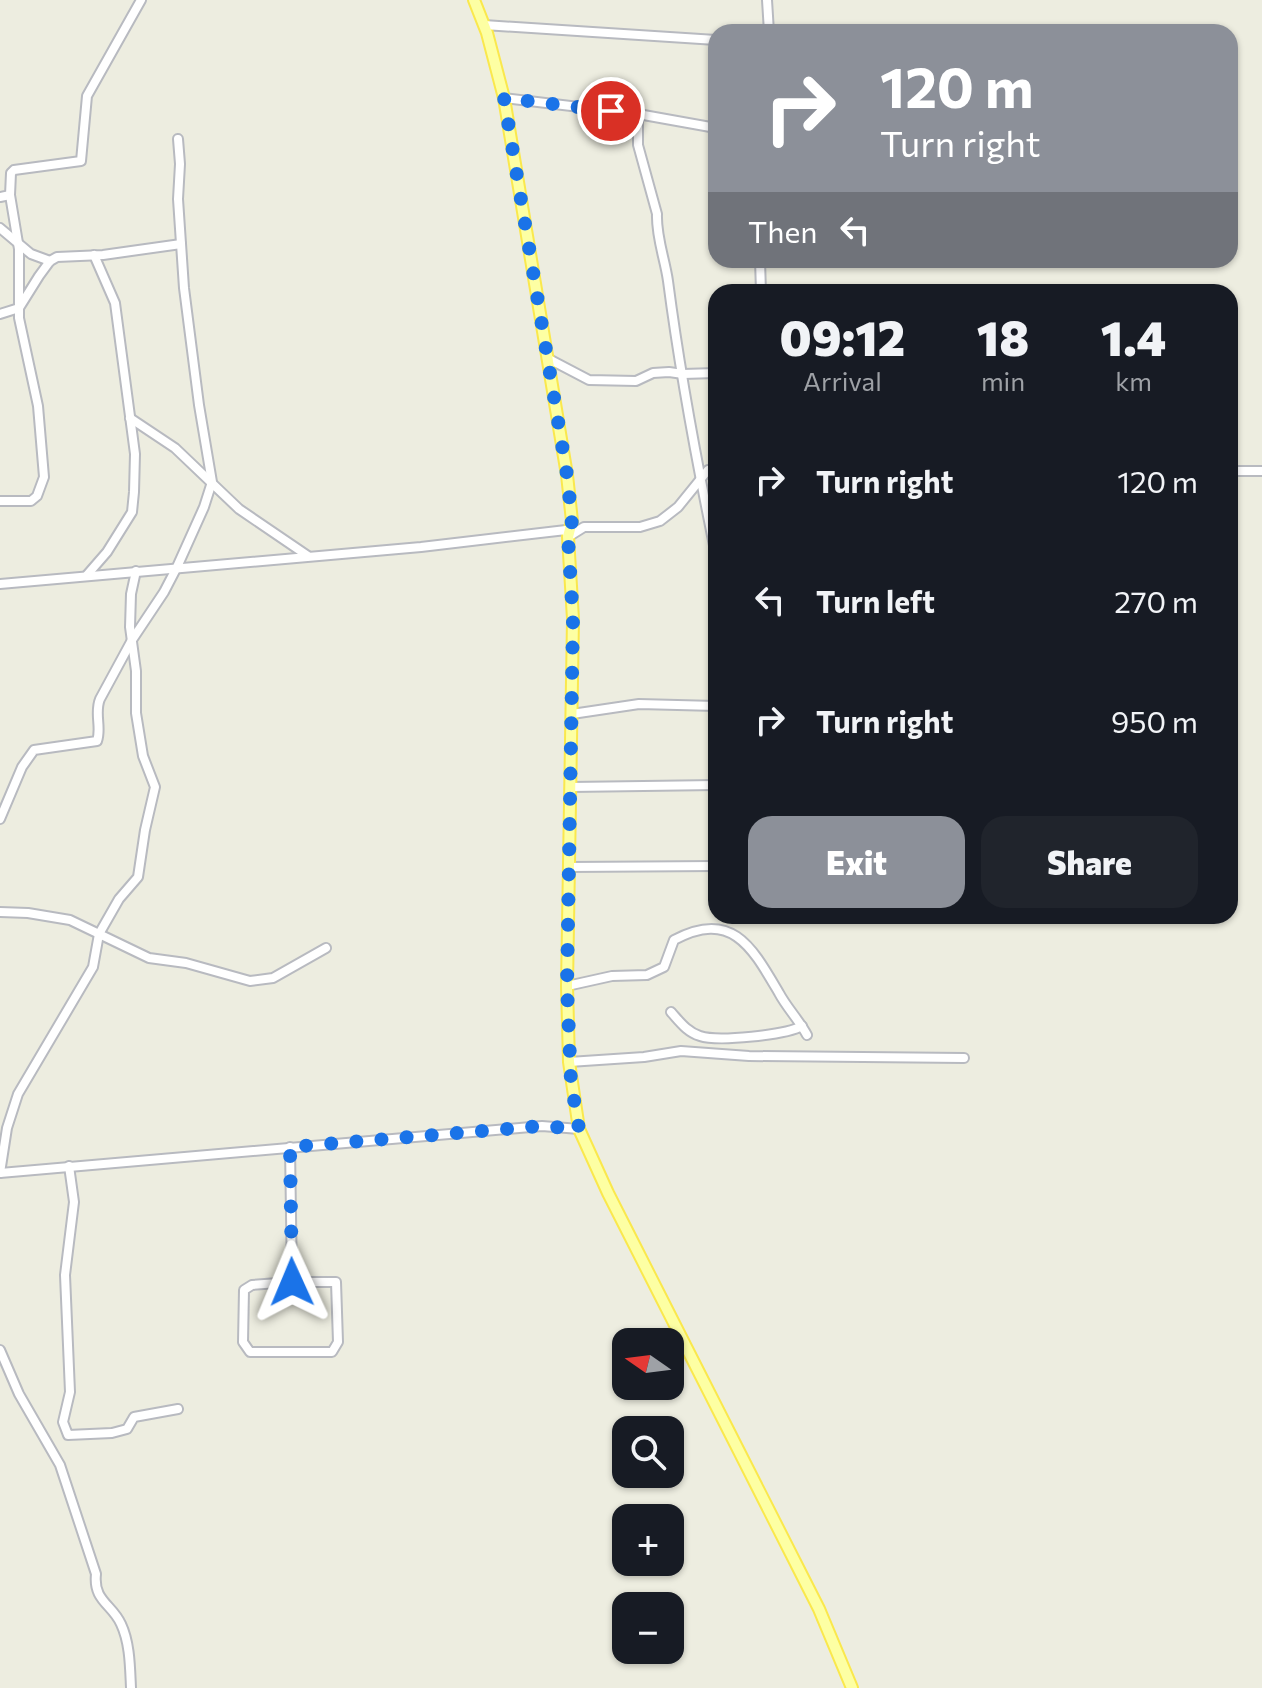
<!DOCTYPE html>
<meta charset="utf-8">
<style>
body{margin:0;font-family:Commissioner,sans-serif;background:#20242c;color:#f1f3f6;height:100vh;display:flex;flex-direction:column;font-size:30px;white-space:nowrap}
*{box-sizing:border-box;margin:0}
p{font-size:26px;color:#9ea1a6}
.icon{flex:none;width:44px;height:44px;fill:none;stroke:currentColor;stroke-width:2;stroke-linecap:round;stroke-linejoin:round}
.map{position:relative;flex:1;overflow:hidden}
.side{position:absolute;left:708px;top:284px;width:530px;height:640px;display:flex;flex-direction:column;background:#171b24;border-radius:24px;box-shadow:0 2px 6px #0004}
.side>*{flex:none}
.guide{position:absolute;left:708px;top:24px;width:530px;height:244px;border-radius:24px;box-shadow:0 2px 6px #0004;background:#8c9099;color:#fff;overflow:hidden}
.needle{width:52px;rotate:284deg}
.tools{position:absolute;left:612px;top:1328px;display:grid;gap:16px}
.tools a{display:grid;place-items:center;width:72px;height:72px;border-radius:16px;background:#171b24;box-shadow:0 2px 6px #0004;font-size:40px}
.pin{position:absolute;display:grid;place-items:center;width:68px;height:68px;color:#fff;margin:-34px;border:4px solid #fff;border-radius:50%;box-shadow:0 2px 8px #0007}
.me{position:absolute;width:88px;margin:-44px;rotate:359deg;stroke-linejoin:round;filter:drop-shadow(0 0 6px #0008)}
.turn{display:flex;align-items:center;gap:28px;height:168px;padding:0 40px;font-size:36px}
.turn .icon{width:104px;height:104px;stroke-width:2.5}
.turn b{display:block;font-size:56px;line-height:68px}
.then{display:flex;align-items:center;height:76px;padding:0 40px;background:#0003;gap:16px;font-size:30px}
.eta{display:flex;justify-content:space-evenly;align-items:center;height:136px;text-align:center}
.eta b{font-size:48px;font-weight:800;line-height:56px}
.primary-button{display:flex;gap:16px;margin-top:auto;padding:16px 40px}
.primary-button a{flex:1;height:92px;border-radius:24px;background:#8c9099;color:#fff;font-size:32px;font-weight:800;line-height:92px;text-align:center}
.primary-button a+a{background:#20242c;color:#f1f3f6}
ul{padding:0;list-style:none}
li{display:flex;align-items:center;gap:24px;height:120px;padding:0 40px}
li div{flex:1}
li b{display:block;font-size:30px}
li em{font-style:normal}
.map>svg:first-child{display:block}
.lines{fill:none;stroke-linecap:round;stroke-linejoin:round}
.minor-casing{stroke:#b8bac0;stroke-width:12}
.major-casing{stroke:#fae84d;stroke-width:14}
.minor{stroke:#fff;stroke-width:8}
.major{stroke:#fdffa3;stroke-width:10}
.route{stroke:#1a73e8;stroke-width:14;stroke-dasharray:0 25.2}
</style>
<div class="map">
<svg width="1262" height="1688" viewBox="0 0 1262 1688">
<rect width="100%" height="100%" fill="#edede0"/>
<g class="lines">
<g class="minor-casing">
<g id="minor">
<path d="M767 0 769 32"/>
<path d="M484 25 716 40"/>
<path d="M504 98 638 114 716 128"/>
<path d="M638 114V145L657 214C656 237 665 259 668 281 680 373 697 464 716 555"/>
<path d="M0 197 10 195 11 173 14 170 81 161 87 96 141 0"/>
<path d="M0 228 31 254 50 261"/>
<path d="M760 260 761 292"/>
<path d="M0 314 19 308 39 276 50 261 57 257 103 255 181 244"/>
<path d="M547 358 589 380 636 381 653 373 669 372 683 374 716 373"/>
<path d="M130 418 175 448 239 509 308 556"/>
<path d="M1230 471H1262"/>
<path d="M0 501H31L37 496 44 477 38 406 19 318V249L10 195"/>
<path d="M87 575 107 552 132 512 134 492 135 454 115 303 94 255"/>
<path d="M0 584 421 547 566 530 568 537 584 527H640L660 521 678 507 708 470 716 469"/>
<path d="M572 714 639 704 716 706"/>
<path d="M571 787 716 785"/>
<path d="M0 819 22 767 34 750 97 741C102 728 94 713 100 699L132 640 164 592 177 567 204 507 212 482 199 405 184 288 178 199 180 164 178 139"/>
<path d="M569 867 716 866"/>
<path d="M0 912 28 913 70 920 149 958 186 963 250 981 273 978 326 948"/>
<path d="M567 986 612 976 647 975 664 967 674 940C732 909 752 947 779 993 787 1008 799 1020 807 1035"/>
<path d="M671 1012C680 1022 687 1032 700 1036 718 1042 786 1035 802 1026"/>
<path d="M569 1062 644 1057 681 1051 749 1056 964 1058"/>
<path d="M290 1147 292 1282H336L338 1342 332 1352H250L243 1342 244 1290 252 1285 292 1282"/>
<path d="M69 1166 74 1202 65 1275 70 1392 63 1422 68 1435 112 1433 127 1429 134 1417 178 1409"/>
<path d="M0 1173 7 1128 18 1094 93 967 99 934 119 899 138 877 145 830 155 787 143 756 136 713V671L130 627 131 594 136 571"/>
<path d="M0 1173 542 1126 579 1129"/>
<path d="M0 1350 19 1394 60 1465 96 1574C93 1601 112 1604 121 1624 130 1643 130 1667 131 1688"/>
</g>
</g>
<g class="major-casing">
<path id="major" d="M474 0 487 33 504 98 567 475 572 521 568 537 573 619 567 986 569 1062 579 1129 608 1193 819 1609 852 1688"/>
</g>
<use href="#minor" class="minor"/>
<use href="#major" class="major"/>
</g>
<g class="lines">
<path class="route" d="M292 1282 290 1147 542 1126 579 1129 571 1082 567 986 573 619 568 537 572 521 567 475 504 98 611 111"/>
</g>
</svg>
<div class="tools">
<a><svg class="needle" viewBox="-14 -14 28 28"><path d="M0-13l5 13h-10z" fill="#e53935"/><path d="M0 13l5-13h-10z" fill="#9ea1a6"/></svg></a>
<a><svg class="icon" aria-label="search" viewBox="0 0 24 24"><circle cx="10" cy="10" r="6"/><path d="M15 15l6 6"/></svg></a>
<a>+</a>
<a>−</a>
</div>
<div class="pin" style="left:611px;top:111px;background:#d93025"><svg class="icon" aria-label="arrive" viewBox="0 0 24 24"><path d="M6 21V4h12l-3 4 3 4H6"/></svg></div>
<svg class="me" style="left:292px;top:1282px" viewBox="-20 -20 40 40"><path d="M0-17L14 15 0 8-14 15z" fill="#1a73e8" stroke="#fff" stroke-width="4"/></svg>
<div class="guide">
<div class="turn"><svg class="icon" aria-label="right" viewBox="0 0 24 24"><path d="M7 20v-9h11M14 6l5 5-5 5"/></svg><div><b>120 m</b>Turn right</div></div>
<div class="then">Then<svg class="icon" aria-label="left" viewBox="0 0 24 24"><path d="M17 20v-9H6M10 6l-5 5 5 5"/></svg></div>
</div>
<section class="side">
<div class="eta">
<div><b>09:12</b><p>Arrival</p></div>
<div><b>18</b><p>min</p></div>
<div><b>1.4</b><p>km</p></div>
</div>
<ul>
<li><svg class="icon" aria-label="right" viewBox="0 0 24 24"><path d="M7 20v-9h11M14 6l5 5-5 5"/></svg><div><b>Turn right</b></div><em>120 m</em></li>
<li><svg class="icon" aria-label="left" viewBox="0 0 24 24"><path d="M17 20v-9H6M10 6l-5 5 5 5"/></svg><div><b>Turn left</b></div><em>270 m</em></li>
<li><svg class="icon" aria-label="right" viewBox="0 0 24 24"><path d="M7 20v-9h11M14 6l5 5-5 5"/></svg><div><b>Turn right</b></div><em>950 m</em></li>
</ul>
<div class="primary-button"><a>Exit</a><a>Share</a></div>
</section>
</div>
